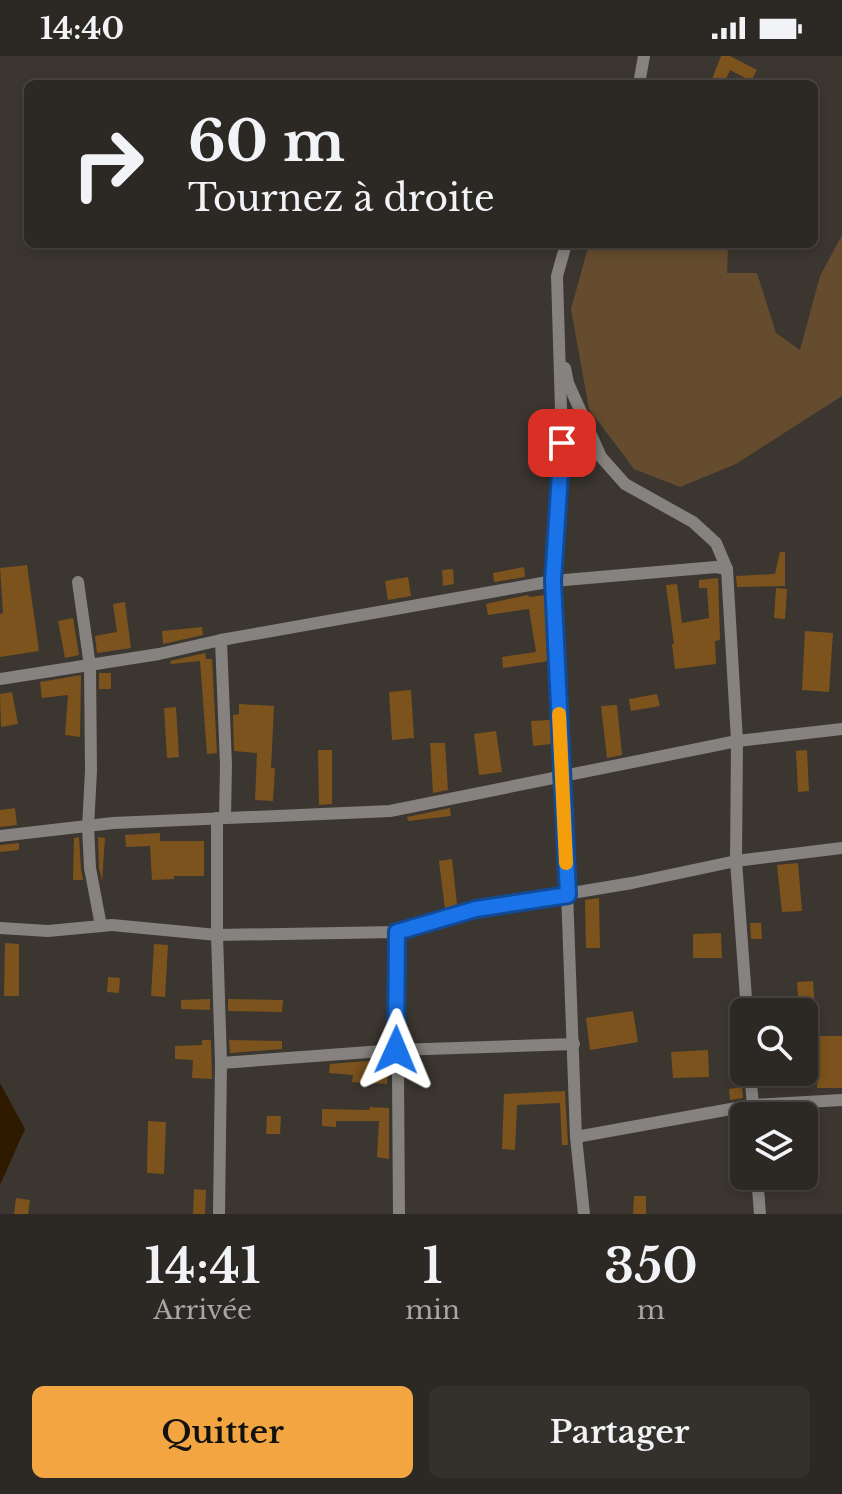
<!DOCTYPE html>
<html lang="fr">
<meta charset="utf-8">
<style>
body{margin:0;font-family:"Libre Baskerville",serif;background:#34302c;color:#f1f3f6;height:100vh;display:flex;flex-direction:column;font-size:30px;white-space:nowrap}
*{box-sizing:border-box;margin:0}
p{font-size:26px;color:#a6a6a6}
.icon{flex:none;width:44px;height:44px;fill:none;stroke:currentColor;stroke-width:2;stroke-linecap:round;stroke-linejoin:round}
.map{position:relative;height:1158px;overflow:hidden}
.panel{display:flex;flex-direction:column;background:#2c2824;flex:1}
.panel>*{flex:none}
.guide{position:absolute;left:24px;top:24px;width:794px;height:168px;border-radius:12px;box-shadow:0 4px 12px #0003,0 0 0 2px #484441;background:#2c2824;color:#f1f3f6;overflow:hidden}
.tools{position:absolute;left:730px;top:942px;display:grid;gap:16px}
.tools a{display:grid;place-items:center;width:88px;height:88px;border-radius:12px;background:#2c2824;box-shadow:0 4px 12px #0003,0 0 0 2px #484441;font-size:40px}
.pin{position:absolute;display:grid;place-items:center;width:68px;height:68px;color:#fff;margin:-34px;border-radius:16px;box-shadow:0 4px 12px #0006}
.me{position:absolute;width:88px;margin:-44px;rotate:1deg;stroke-linejoin:round;filter:drop-shadow(0 0 6px #0008)}
.turn{display:flex;align-items:center;gap:28px;height:168px;padding:0 32px;font-size:36px}
.turn .icon{width:104px;height:104px;stroke-width:2.5}
.turn b{display:block;font-size:56px;line-height:68px}
.eta{display:flex;justify-content:space-evenly;align-items:center;height:136px;text-align:center}
.eta b{font-size:48px;font-weight:600;line-height:56px}
.cta{display:flex;gap:16px;margin-top:auto;padding:16px 32px}
.cta a{flex:1;height:92px;border-radius:12px;background:#f2a540;color:#111;font-size:32px;font-weight:600;line-height:92px;text-align:center}
.cta a+a{background:#34302c;color:#f1f3f6}
.status{display:flex;justify-content:space-between;align-items:center;height:56px;padding:0 40px;background:#2c2824;direction:ltr}
.status svg{height:22px;fill:currentColor}
.map>svg:first-child{display:block}
.green{fill:#654c2f}
.water{fill:#2f1a00}
.building{fill:#7c531c}
.lines{fill:none;stroke-linecap:round;stroke-linejoin:round}
.street{stroke:#85827f;stroke-width:12}
.route-casing{stroke:#114b97;stroke-width:20}
.route{stroke:#1a73e8;stroke-width:14}
.slow{stroke:#f59e0b;stroke-width:14}
</style>
<div class="status"><b>14:40</b><svg viewBox="0 0 49 12"><path d="M0 12V9h3v3zM5 12V6h3v6zM10 12V3h3v9zM15 12V0h3v12zM26 1h20v11H26zM47 4h2v5h-2z"/></svg></div>
<div class="map">
<svg width="842" height="1158" viewBox="0 0 842 1158">
<rect width="100%" height="100%" fill="#3b3630"/>
<path class="green" d="M842 179V340L736 408 680 431 634 413 589 353 571 253 589 188H742L728 192 727 217H757L776 277 800 294 820 220Z"/>
<path class="water" d="M0 1027 25 1073 0 1129Z"/>
<g class="building">
<path d="M721 0H730L757 14 751 25 730 14 724 28H710Z"/>
<path d="M780 496H785V530L737 531 736 520 775 518Z"/>
<path d="M27 509 39 595 0 601V558L3 557 0 512Z"/>
<path d="M524 511 525 521 494 526 493 517Z"/>
<path d="M453 513 454 528 443 530 442 514Z"/>
<path d="M408 521 411 540 388 544 385 525Z"/>
<path d="M718 522 720 584 715 585 716 608 675 613 672 588H674L666 529 677 528 682 567 709 562 707 532H699V524Z"/>
<path d="M776 532 787 533 785 563 774 562Z"/>
<path d="M528 539 529 541 544 539 549 605 503 612 502 601 536 596 529 553 488 559 486 548Z"/>
<path d="M125 546 131 592 97 597 95 580 117 576 113 548Z"/>
<path d="M73 562 79 599 65 602 58 565Z"/>
<path d="M202 571 203 579 163 588 162 575Z"/>
<path d="M805 575 833 577 829 636 802 634Z"/>
<path d="M205 597 206 603H212L217 697 207 698 200 605 171 608 170 605Z"/>
<rect x="99" y="617" width="12" height="16"/>
<path d="M81 619 80 681 65 679 68 639 42 642 40 626Z"/>
<path d="M411 634 414 682 392 684 389 636Z"/>
<path d="M12 636 18 668 1 671 0 638Z"/>
<path d="M657 638 660 650 631 655 629 643Z"/>
<path d="M239 648 274 650 271 712H275L273 745 255 744 257 697 234 695 233 659 239 658Z"/>
<path d="M617 649 622 699 607 702 601 650Z"/>
<path d="M176 651 179 701 167 702 164 652Z"/>
<path d="M550 664 551 688 533 690 531 665Z"/>
<path d="M496 675 502 716 479 719 474 678Z"/>
<path d="M430 687H445L448 734 433 737Z"/>
<path d="M318 694H332V748L319 749Z"/>
<path d="M807 694 809 735 798 736 796 695Z"/>
<path d="M15 752 17 769 0 771V754Z"/>
<path d="M450 752 451 760 408 765 407 761Z"/>
<path d="M160 777V785H204V820H174V823L152 824 150 790 126 791 125 779Z"/>
<path d="M79 781 81 813 83 824H73L74 782Z"/>
<path d="M98 781 105 782 102 825 99 811Z"/>
<path d="M19 787V794L0 796V789Z"/>
<path d="M452 803 457 849 445 853 439 805Z"/>
<path d="M798 807 802 855 782 856 777 809Z"/>
<path d="M599 842 600 892H586L585 844Z"/>
<path d="M750 867H761L762 883H751Z"/>
<path d="M721 877 722 902H693V878Z"/>
<path d="M5 887 19 888V940H4Z"/>
<path d="M154 888 168 889 165 941 151 940Z"/>
<path d="M108 921 120 922 119 937 107 936Z"/>
<path d="M813 925 816 969 804 970V956H799L797 926Z"/>
<path d="M210 943V954L181 953V944Z"/>
<path d="M228 943 283 944 282 956 228 955Z"/>
<path d="M633 955 638 986 590 994 586 962Z"/>
<path d="M819 980H842V1032H817Z"/>
<path d="M202 984H211L212 1023 192 1022 193 1004 175 1003V990L202 989Z"/>
<path d="M229 984 282 985V993L230 997Z"/>
<path d="M708 994 709 1021 673 1022 671 996Z"/>
<path d="M367 1005 389 1007 387 1028 352 1026 353 1019 329 1017 330 1008Z"/>
<path d="M742 1031 743 1042 730 1044 729 1033Z"/>
<path d="M565 1035 568 1089H562L560 1047 517 1049 515 1094 502 1093 504 1038Z"/>
<path d="M370 1051 389 1052V1103L377 1101 379 1065H336V1071L322 1070V1053L369 1054Z"/>
<path d="M267 1060H281L280 1078H266Z"/>
<path d="M148 1065 166 1066 164 1118 147 1117Z"/>
<path d="M194 1133 206 1134 205 1158H193Z"/>
<path d="M634 1140H646V1158H633Z"/>
<path d="M16 1142 30 1144 28 1158H14Z"/>
</g>
<g class="lines">
<g class="street">
<path d="M639 28 644 0"/>
<path d="M565 312 568 327 601 401 625 428 693 466 716 487 727 513 737 685 736 805 747 956"/>
<path d="M78 526 90 610 91 715 88 771 90 812 101 870"/>
<path d="M221 584 226 709 225 762"/>
<path d="M0 623 159 598 221 584 553 525 562 387 557 220 566 188"/>
<path d="M217 762V879L221 1007 219 1158"/>
<path d="M0 780 113 767 390 755 737 685 842 673"/>
<path d="M0 872 48 875 112 869 217 879 397 876 476 853 632 827 736 805 842 792"/>
<path d="M397 876 399 1158"/>
<path d="M221 1007 396 994 574 988"/>
<path d="M750 1016 754 1060"/>
<path d="M576 1081 753 1049 842 1044"/>
<path d="M757 1120 760 1158"/>
<path d="M584 1158 576 1081 559 618 553 525 716 511 727 513"/>
</g>
</g>
<g class="lines">
<g class="route-casing">
<path id="route" d="M396 994 397 876 476 853 568 839 553 525 562 387"/>
</g>
<use href="#route" class="route"/>
<path class="slow" d="M559 658 566 807"/>
</g>
</svg>
<div class="tools">
<a><svg class="icon" aria-label="search" viewBox="0 0 24 24"><circle cx="10" cy="10" r="6"/><path d="M15 15l6 6"/></svg></a>
<a><svg class="icon" aria-label="layers" viewBox="0 0 24 24"><path d="M12 4l9 5-9 5-9-5zM3 14l9 5 9-5"/></svg></a>
</div>
<div class="pin" style="left:562px;top:387px;background:#d93025"><svg class="icon" aria-label="arrive" viewBox="0 0 24 24"><path d="M6 21V4h12l-3 4 3 4H6"/></svg></div>
<svg class="me" style="left:396px;top:994px" viewBox="-20 -20 40 40"><path d="M0-17L14 15 0 8-14 15z" fill="#1a73e8" stroke="#fff" stroke-width="4"/></svg>
<div class="guide">
<div class="turn"><svg class="icon" aria-label="right" viewBox="0 0 24 24"><path d="M7 20v-9h11M14 6l5 5-5 5"/></svg><div><b>60 m</b>Tournez à droite</div></div>
</div>
</div>
<section class="panel">
<div class="eta">
<div><b>14:41</b><p>Arrivée</p></div>
<div><b>1</b><p>min</p></div>
<div><b>350</b><p>m</p></div>
</div>
<div class="cta"><a>Quitter</a><a>Partager</a></div>
</section>
